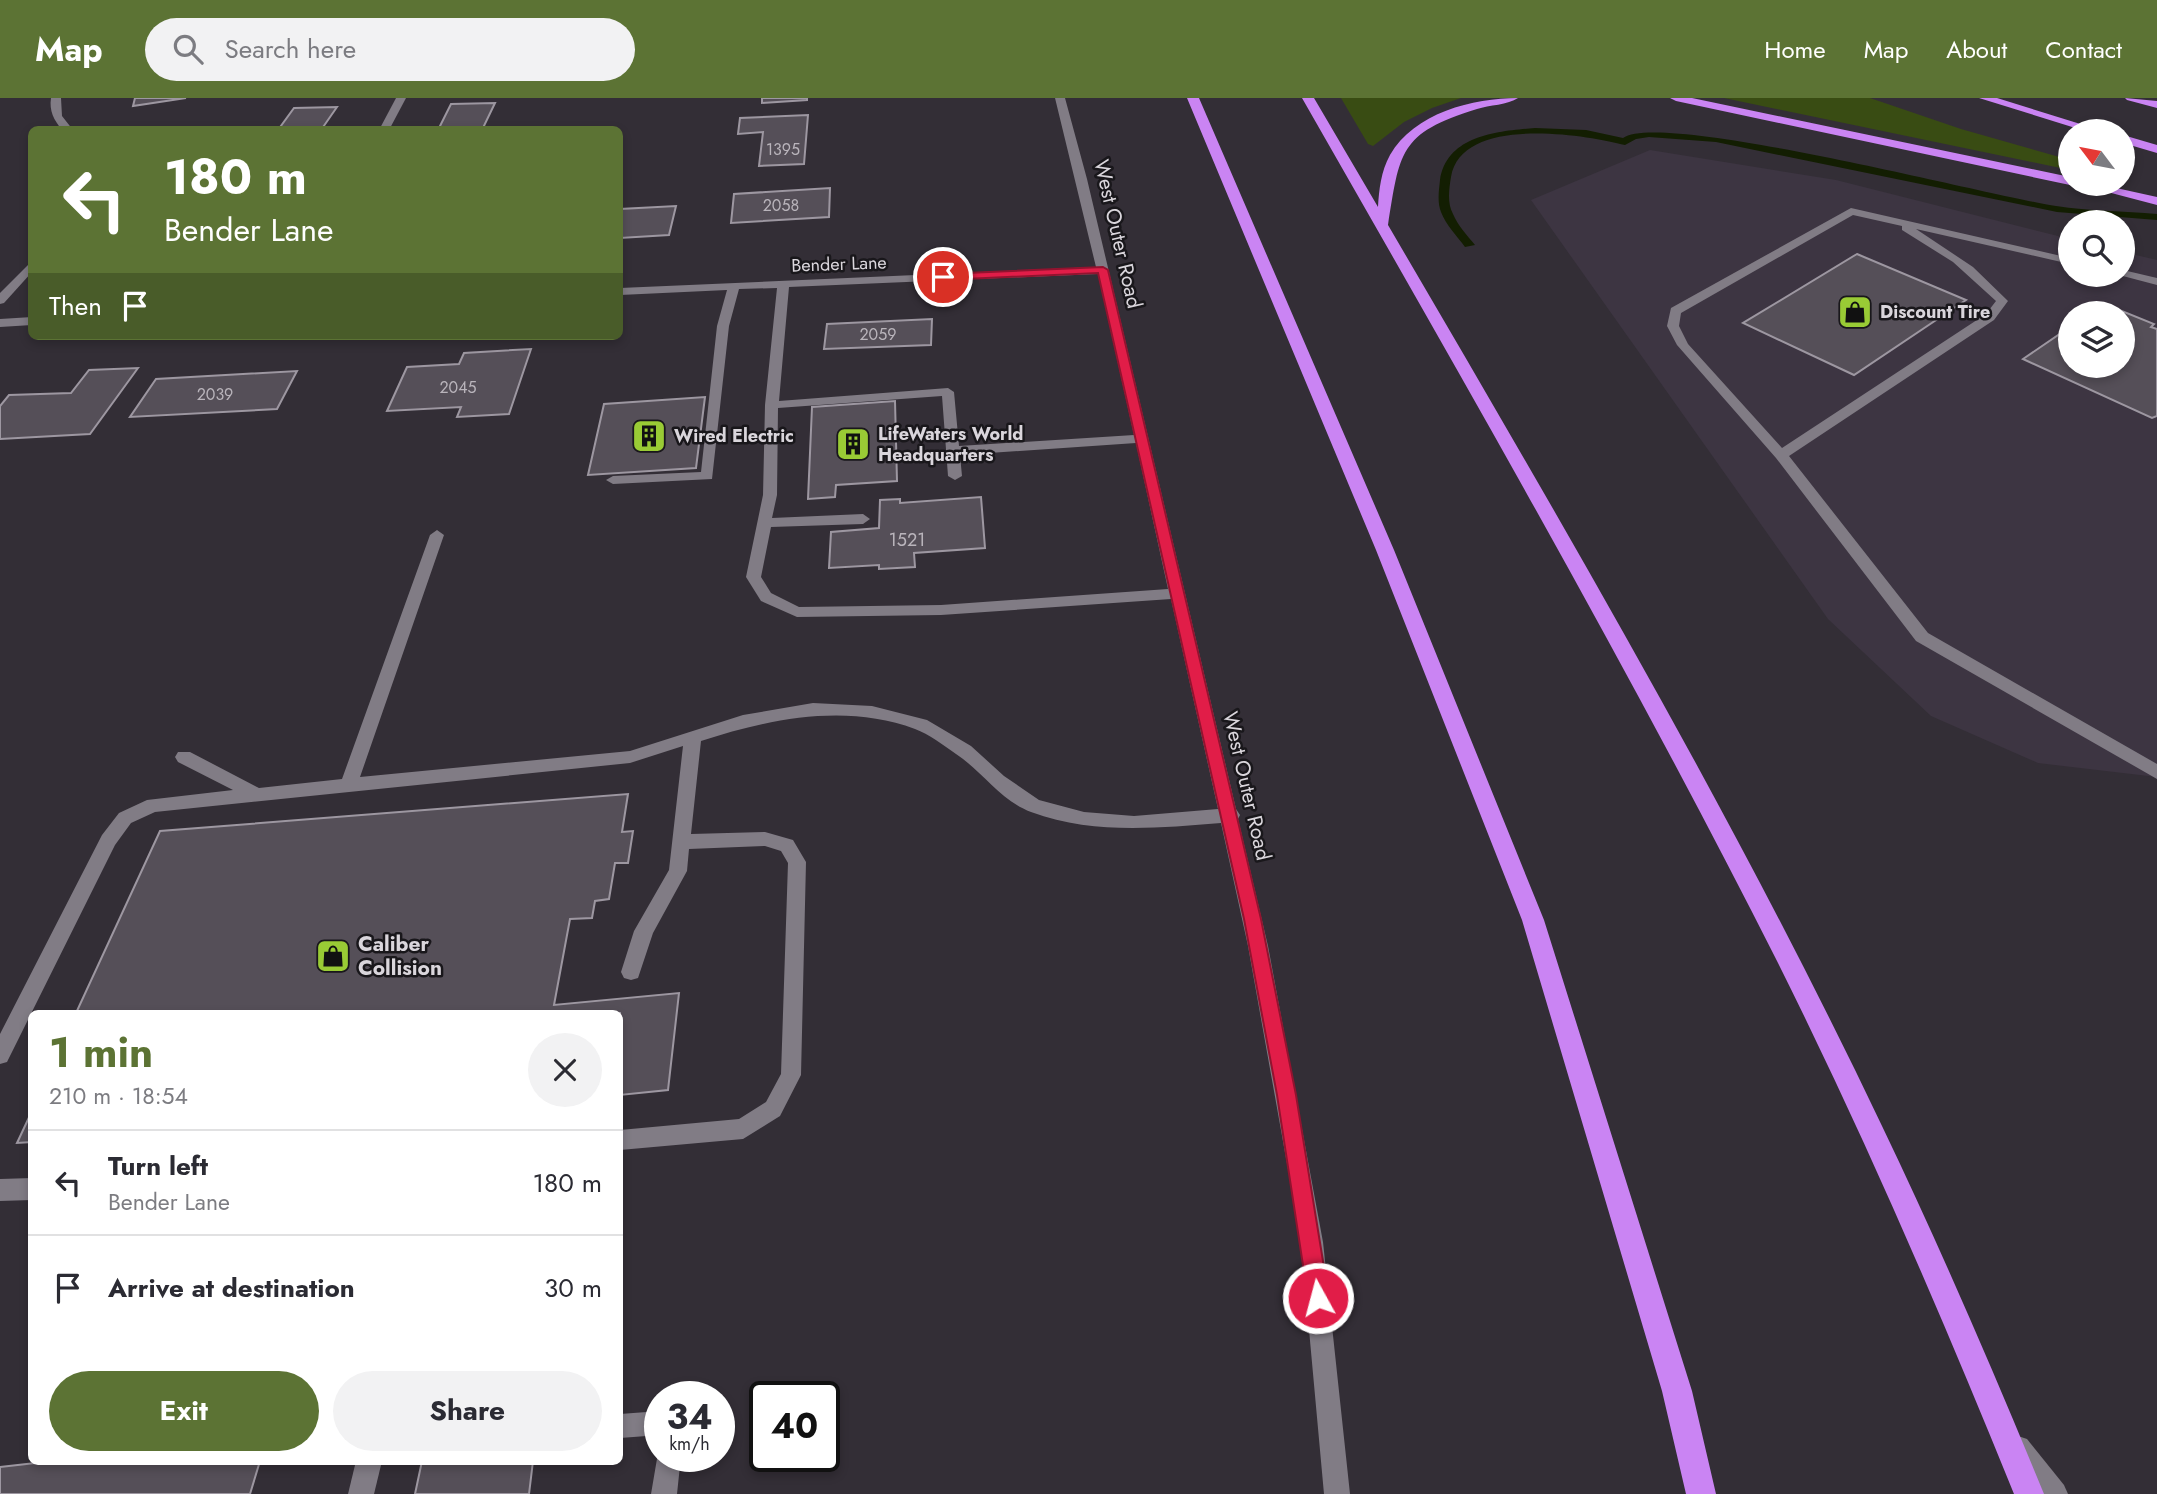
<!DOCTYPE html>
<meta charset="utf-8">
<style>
body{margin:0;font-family:Jost,sans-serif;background:#f2f2f3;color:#2b2b33;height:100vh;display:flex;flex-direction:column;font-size:26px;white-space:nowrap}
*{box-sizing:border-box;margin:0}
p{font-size:23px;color:#7c7c81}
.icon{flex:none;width:38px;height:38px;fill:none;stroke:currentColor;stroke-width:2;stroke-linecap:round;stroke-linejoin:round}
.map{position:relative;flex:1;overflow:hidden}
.details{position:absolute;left:28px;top:912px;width:595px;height:455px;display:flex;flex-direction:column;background:#fff;border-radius:10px;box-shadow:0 4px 10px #0003}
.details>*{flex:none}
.banner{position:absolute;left:28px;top:28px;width:595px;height:214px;border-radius:10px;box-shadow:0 4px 10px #0003;background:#5c7334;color:#fff;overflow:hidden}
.needle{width:46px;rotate:302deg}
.buttons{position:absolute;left:2058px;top:21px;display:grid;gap:14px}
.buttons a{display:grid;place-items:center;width:77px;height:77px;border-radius:50%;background:#fff;box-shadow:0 4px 10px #0003;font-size:35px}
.speed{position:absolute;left:644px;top:1283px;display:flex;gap:14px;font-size:35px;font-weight:700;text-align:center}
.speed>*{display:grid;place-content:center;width:91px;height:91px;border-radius:50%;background:#fff;box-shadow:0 4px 10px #0003;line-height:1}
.speed small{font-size:18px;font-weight:400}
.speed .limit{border:4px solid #111;border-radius:10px;background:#fff;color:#111}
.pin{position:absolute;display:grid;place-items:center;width:60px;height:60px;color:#fff;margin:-30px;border:4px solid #fff;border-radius:50%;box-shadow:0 2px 7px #0007}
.me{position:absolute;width:77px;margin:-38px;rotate:353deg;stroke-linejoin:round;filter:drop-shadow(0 0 5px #0008)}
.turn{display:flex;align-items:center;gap:24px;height:147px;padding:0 21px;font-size:32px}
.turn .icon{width:91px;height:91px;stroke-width:2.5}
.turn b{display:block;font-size:49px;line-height:60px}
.then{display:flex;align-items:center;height:66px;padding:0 21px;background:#0003;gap:14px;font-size:26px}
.round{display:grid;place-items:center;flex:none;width:74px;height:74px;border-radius:37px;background:#f2f2f3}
.headline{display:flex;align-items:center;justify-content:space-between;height:119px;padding:0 21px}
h1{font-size:42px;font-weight:700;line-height:52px;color:#5c7334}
.button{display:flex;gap:14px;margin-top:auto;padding:14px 21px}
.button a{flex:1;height:80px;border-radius:42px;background:#5c7334;color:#fff;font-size:28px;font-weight:700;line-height:80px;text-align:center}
.button a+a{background:#f2f2f3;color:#2b2b33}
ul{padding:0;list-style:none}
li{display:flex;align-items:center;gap:21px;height:105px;padding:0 21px;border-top:2px solid #e1e1e2}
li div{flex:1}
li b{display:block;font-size:26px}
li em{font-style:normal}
header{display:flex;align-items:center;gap:42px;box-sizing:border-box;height:98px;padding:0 35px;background:#5c7334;color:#fff}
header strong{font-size:33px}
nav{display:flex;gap:38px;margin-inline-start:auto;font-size:24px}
.search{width:490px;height:63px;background:#f2f2f3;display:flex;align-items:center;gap:18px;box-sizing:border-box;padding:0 24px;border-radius:38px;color:#7c7c81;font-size:26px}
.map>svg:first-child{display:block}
.built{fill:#3d3542;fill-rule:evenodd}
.green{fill:#394c13}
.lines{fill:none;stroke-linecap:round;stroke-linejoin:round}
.stream{fill:#131e02;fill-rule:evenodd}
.building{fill:#554f58;stroke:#9d97a1;stroke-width:2}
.minor{fill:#817c85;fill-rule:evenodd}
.highway{fill:#ca84f3;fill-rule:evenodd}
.route{fill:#e11d48;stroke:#92132f;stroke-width:2}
.labels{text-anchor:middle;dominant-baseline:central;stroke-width:5;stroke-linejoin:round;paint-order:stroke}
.far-number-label{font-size:16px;fill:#b9b4bb}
.far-street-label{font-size:18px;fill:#dad6dc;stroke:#19171b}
.far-poi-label{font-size:18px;font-weight:bold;fill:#dad6dc;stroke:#19171b;text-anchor:start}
.number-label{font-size:18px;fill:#b9b4bb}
.street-label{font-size:21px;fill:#dad6dc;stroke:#19171b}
.poi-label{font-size:21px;font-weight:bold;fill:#dad6dc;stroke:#19171b;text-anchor:start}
</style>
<header>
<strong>Map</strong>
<div class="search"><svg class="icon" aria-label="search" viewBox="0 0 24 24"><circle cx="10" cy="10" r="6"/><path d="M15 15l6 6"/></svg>Search here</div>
<nav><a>Home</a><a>Map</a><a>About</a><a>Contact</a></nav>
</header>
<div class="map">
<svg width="2157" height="1396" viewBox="0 0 2157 1396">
<rect width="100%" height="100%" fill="#332e36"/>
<path class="built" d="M1650 52 1836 82 2070 141V177H2123V154L2157 162V679L2038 665 1931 618 1828 521 1531 102ZM2070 215H2123V268H2070Z"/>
<g class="green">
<path d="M1341 0H1461L1432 10 1404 24 1373 48 1368 46Z"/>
<path d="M1724 0H1870L1961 31 2070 62V72Z"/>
</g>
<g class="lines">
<path class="stream" d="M1535 30 1586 32 1623 40C1661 12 1990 98 2056 108 2089 113 2124 113 2157 116V122L2057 114 1716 44 1649 39 1636 41 1625 47C1583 36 1461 17 1451 79 1449 91 1447 105 1453 116 1458 128 1467 137 1475 147L1465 149C1457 138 1446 127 1441 114 1437 104 1439 92 1440 82 1447 37 1498 33 1535 30Z"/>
</g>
<g class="building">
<path d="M135 0H186L133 8Z"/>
<path d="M762 0H807V2L762 5Z"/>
<path d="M495 5 482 32H438L451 6Z"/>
<path d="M337 9 321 32H278L294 10Z"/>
<path d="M808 17 804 66 759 68 763 34 738 36 740 20Z"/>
<path d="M830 90 829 119 731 125 734 96Z"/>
<path d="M676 108 669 137 620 140V111Z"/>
<path d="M1857 156 1966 202 1854 277 1743 225Z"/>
<path d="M2102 205 2154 226 2151 229 2157 231V318L2152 320 2023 261 2070 229V268H2123V215H2089Z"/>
<path d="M932 221 931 247 824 251 827 226Z"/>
<path d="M531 251 509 316 457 319 461 309 387 313 407 269 459 266 464 255Z"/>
<path d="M138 270 90 336 0 341V308L9 297 71 295 89 272Z"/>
<path d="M297 273 277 311 130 319 156 281Z"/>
<path d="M705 299 696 370 588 377 604 306Z"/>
<path d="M895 303 897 383 836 387 835 399 808 401 812 309Z"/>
<path d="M981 399 985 450 914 455 915 469 879 471V467L829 470 831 434 879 430 880 402 900 401V405Z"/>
<path d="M628 696 622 734 633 733 628 765H615L609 801 595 803 592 820 570 821 554 907 679 895 668 992 620 997V915H76L160 733Z"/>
<path d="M32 1013V1044L17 1045Z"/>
<path d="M53 1363H260L250 1396H0V1369Z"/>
<path d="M422 1363H533L529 1396H415Z"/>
</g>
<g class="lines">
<g class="minor">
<path d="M51 0H61L62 18 73 32H62C54 22 49 13 51 0Z"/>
<path d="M396 0H406L389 32H379Z"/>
<path d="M1055 0H1065L1087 81 1236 711 1240 717 1238 721 1268 848 1323 1144 1350 1396H1324L1301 1144 1248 848 1221 725C1156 730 1094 737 1031 714 1001 703 982 673 956 656 943 647 929 636 915 631 845 605 769 621 701 643L691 736 765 734 793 742 806 764 801 977 780 1018 743 1041 620 1052V1032L739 1021 766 1004 781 976 788 765 781 753 765 748 689 751 687 773 653 835 638 880 631 882 624 880 621 874 634 833 669 772 683 648 630 665 155 714 131 725 115 747 7 964 0 966V936L102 737 119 715 147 702 233 692 178 664 175 659 178 654H190L259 690 342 681 430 437 437 432 444 437 360 679 630 653 743 617 813 605 872 608 927 622 971 648 1004 678 1039 702 1084 714 1134 718 1218 711 1171 501 941 517 797 519 761 503 746 479 763 397 765 307 777 190 739 191 729 228 712 381 613 386 606 382 613 378 701 374 717 228 727 192 620 197V190L1096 169ZM1098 176 1134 337 959 348 954 294 948 290 779 303 789 189ZM942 298 948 378 955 382 962 378 960 357 1136 345 1168 491 941 507 799 509 771 495 761 479 771 429 863 426 870 421 863 416 772 420 777 397 778 310Z"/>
<path d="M1851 110 2070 160V166L1916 131 1973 169 2008 203 1994 222 1789 358 1928 535 2157 666V681L1916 543 1776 360 1677 247 1667 228 1671 210ZM1853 117 1902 128V132L1953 164 1996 203 1986 216 1782 350 1688 246 1679 228 1681 215Z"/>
<path d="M32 163V174L4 205 0 206V195Z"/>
<path d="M2123 172 2157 180V187L2119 177H2123Z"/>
<path d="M32 219V227L0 229V221Z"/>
<path d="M32 1080V1102L0 1103V1081Z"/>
<path d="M660 1313V1337L620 1340V1316Z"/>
<path d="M2018 1338 2027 1341 2064 1387 2068 1396H2039L2009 1359 2006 1350 2009 1341Z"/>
<path d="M659 1349 660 1358H681L677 1396H651Z"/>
<path d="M356 1363H382L374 1396H348Z"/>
</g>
<g class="highway">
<path d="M1187 0H1199L1394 452 1544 822 1692 1293 1716 1396H1686L1662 1293 1522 822 1376 452Z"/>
<path d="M1302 0H1314L1378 109C1379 92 1381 73 1390 57 1414 15 1473 0 1518 0 1508 7 1489 7 1477 11 1398 35 1400 55 1388 127 1561 423 1735 719 1882 1028 1940 1149 1993 1272 2044 1396H2014C1941 1216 1864 1037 1777 863 1629 570 1465 285 1302 0Z"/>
<path d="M1670 0H1692L2070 79V86H2074L2070 87 1676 3Z"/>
<path d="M1979 0H1997L2103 33H2085Z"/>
<path d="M2125 0 2157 3V10L2127 2Z"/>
<path d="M2123 37 2157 47V55L2123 45Z"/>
<path d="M2077 86H2098L2157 99V107Z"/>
</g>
</g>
<path class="route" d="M1103 169 1108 172 1261 821 1296 997 1329 1200 1326 1207 1318 1211 1311 1207 1308 1200 1277 997 1244 821 1098 175 943 182 937 179 943 176Z"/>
<defs>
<g id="shop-square" transform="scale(1.75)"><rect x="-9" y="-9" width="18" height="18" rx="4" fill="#99cb35" stroke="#19171b"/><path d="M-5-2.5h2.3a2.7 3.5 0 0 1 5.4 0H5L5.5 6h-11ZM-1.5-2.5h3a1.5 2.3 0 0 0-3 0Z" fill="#111"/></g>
<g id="building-square" transform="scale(1.75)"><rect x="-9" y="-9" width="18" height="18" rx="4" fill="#99cb35" stroke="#19171b"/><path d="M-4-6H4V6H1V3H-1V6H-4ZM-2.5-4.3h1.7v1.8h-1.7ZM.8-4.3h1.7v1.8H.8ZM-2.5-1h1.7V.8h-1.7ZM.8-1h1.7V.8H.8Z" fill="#111"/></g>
</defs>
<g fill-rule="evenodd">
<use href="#shop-square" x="1855" y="214"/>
<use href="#building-square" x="649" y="338"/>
<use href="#building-square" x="853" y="346"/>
<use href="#shop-square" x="333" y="858"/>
</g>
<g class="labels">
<g class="far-number-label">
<text x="783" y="51">1395</text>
<text x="781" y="107">2058</text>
<text x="878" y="236">2059</text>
<text x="458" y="289">2045</text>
<text x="215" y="296">2039</text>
</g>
<g class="far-street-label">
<text transform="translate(839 166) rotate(-2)">Bender Lane</text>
</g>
<g class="far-poi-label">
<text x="1880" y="214">Discount Tire</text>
<text x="878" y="336">LifeWaters World<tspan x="878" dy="21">Headquarters</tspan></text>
<text x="674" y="338">Wired Electric</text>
</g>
<g class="number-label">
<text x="907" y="442">1521</text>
</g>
<g class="street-label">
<text transform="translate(1118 136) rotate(77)">West Outer Road</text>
<text transform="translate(1247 688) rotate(77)">West Outer Road</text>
</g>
<g class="poi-label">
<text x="358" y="846">Caliber<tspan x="358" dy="24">Collision</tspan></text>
</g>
</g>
</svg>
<div class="buttons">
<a><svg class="needle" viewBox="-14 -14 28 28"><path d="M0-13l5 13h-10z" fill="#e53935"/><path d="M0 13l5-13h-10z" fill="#7c7c81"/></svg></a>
<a><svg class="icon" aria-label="search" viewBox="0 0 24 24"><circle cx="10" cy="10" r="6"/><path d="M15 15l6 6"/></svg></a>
<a><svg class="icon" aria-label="layers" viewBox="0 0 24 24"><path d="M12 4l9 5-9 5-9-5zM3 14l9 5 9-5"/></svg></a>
</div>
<div class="speed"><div>34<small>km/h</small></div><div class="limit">40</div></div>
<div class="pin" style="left:943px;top:179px;background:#d93025"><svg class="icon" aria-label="arrive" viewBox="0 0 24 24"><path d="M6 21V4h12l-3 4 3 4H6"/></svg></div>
<svg class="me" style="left:1318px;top:1200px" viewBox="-20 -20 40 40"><circle r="17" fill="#e11d48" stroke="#fff" stroke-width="3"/><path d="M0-11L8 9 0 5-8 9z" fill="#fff"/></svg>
<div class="banner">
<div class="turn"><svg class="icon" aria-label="left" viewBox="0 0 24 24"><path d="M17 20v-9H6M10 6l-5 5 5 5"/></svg><div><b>180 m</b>Bender Lane</div></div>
<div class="then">Then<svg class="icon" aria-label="arrive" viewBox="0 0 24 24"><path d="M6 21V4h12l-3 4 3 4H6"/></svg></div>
</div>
<section class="details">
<div class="headline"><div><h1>1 min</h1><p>210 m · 18:54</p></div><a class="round"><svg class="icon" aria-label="close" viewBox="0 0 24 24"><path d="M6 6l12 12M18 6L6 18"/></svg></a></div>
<ul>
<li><svg class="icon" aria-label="left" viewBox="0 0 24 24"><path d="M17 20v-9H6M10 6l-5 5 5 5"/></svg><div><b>Turn left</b><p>Bender Lane</p></div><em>180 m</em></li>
<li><svg class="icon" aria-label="arrive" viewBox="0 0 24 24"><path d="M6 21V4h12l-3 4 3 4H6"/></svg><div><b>Arrive at destination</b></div><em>30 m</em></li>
</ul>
<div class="button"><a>Exit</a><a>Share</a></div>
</section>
</div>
